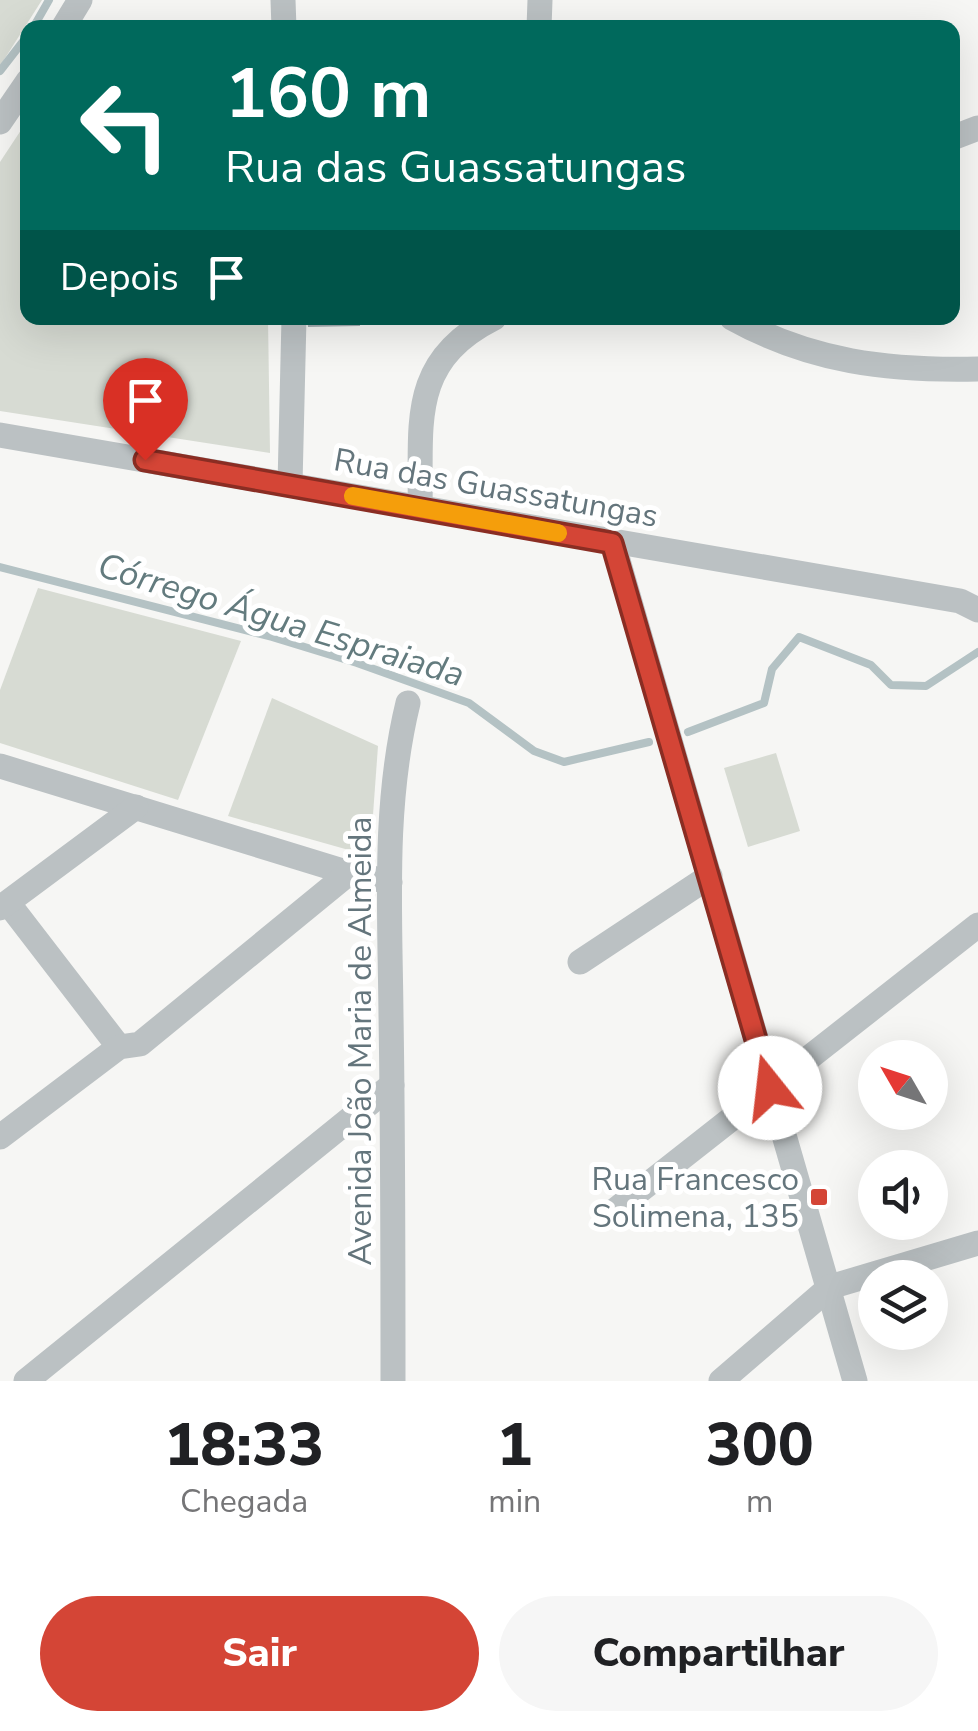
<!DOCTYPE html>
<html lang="pt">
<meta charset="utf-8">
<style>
body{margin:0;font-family:"Nunito Sans",sans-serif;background:#f6f6f6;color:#202124;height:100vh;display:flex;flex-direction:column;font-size:38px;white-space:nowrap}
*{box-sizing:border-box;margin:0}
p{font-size:32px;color:#757577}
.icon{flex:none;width:55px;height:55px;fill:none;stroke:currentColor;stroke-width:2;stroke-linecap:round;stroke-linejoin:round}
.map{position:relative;height:1381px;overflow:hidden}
.drawer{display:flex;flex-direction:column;background:#fff;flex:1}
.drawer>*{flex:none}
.banner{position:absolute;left:20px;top:20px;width:940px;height:305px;border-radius:20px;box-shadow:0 10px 40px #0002;background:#00695c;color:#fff;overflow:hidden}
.needle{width:65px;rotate:309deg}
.tools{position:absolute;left:858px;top:1040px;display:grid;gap:20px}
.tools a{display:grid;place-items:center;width:90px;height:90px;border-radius:50%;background:#fff;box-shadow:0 10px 40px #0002;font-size:50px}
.pin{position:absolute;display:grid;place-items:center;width:85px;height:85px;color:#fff;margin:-102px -42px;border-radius:50% 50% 50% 0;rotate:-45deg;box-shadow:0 0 10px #0007}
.pin .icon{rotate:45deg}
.me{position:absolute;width:110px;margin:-55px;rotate:344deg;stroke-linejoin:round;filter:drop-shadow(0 0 8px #0008)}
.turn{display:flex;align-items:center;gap:35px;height:210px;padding:0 40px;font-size:45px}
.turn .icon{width:130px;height:130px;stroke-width:2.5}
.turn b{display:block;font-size:70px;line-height:85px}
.then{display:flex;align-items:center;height:95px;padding:0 40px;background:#0003;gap:20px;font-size:38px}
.eta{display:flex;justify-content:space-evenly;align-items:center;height:170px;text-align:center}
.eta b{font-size:60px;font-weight:800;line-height:70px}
.primary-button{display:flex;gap:20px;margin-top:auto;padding:20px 40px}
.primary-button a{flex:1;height:115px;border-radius:60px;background:#d44536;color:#fff;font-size:40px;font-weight:800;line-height:115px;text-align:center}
.primary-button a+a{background:#f6f6f6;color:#202124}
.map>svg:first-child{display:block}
.green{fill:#d7dbd3}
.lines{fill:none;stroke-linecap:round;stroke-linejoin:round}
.stream{stroke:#b4c2c4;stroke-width:8}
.building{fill:#a3adb0}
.minor{stroke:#bbc1c3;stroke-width:25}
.route-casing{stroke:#8a2d23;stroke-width:25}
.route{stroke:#d44536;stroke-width:18}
.slow{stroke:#f59e0b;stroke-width:18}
.poi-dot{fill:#d44536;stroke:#fff;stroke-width:4}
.labels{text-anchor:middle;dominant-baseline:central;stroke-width:10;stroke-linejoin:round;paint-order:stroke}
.street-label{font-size:32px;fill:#64757c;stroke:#fff}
.poi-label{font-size:32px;fill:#64757c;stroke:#fff;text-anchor:end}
.water-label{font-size:35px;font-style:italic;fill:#637b7e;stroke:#fff}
</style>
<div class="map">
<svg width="978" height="1381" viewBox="0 0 978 1381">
<rect width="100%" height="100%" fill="#f6f6f4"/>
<g class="green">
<path d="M0 0H42L0 66Z"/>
<path d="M27 121 28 318H268L270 453 0 411V162Z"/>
<path d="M38 588 241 641 178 800 0 743V690Z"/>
<path d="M272 698 378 746 370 856 228 816Z"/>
<path d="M776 753 800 831 748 847 724 768Z"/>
</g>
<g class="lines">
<g class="stream">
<path d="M33 28 49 0"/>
<path d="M0 71 28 35"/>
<path d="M0 567 272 637 357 663 469 703 534 751 564 762 649 742"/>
<path d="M688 732 764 703 772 669 799 637 871 665 891 685 926 686 978 652"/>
</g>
</g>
<path class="building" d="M307 318H360V326L308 327Z"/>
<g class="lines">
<g class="minor">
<path d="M283 0 284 28"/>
<path d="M63 28 80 0"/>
<path d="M539 28 540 0"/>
<path d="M0 122 28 81"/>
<path d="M952 138 978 128"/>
<path d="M732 318C811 362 888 371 978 369"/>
<path d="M0 435 960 601 978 610"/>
<path d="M290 484 294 318"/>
<path d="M420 508C422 425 407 362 494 318"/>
<path d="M613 543 855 1381"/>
<path d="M0 766 349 873 390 882"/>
<path d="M8 903 119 1047"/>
<path d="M0 908 136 807"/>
<path d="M580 962 710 876"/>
<path d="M0 1137 119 1047 140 1044 349 873"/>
<path d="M614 1211 978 925"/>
<path d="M26 1381 392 1085"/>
<path d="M393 1381C393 1259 393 1137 391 1015 390 910 383 805 408 703"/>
<path d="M721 1381 830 1287 978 1243"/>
</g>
</g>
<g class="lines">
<g class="route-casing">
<path id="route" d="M145 460 612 543 770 1088"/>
</g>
<use href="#route" class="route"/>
<path class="slow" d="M353 496 558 533"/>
</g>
<rect class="poi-dot" x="809" y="1187" width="20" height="20" rx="5"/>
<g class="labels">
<g class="street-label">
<text transform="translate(496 488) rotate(10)">Rua das Guassatungas</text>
<text transform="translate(360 1041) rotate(-90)">Avenida João Maria de Almeida</text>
</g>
<g class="poi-label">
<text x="799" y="1179">Rua Francesco<tspan x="799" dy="37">Solimena, 135</tspan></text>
</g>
<g class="water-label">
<text transform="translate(281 620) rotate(17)">Córrego Água Espraiada</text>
</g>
</g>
</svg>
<div class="tools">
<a><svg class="needle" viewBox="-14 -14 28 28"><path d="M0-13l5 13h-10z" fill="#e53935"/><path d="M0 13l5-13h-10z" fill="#757577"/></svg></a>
<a><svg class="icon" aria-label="sound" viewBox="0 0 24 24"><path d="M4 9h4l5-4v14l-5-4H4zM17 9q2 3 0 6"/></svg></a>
<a><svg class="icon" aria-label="layers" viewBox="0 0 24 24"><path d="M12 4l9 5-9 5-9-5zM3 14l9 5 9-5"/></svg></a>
</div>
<div class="pin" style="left:145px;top:460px;background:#d93025"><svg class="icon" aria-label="arrive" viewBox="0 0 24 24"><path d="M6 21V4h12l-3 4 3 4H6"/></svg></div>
<svg class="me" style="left:770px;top:1088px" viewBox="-20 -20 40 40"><circle r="19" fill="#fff"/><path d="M0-13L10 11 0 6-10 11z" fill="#d44536"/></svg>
<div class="banner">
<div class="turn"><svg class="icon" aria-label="left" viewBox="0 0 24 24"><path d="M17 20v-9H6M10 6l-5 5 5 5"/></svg><div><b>160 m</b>Rua das Guassatungas</div></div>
<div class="then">Depois<svg class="icon" aria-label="arrive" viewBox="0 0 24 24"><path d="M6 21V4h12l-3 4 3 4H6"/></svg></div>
</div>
</div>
<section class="drawer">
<div class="eta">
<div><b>18:33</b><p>Chegada</p></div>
<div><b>1</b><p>min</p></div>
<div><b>300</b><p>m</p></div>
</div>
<div class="primary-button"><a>Sair</a><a>Compartilhar</a></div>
</section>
